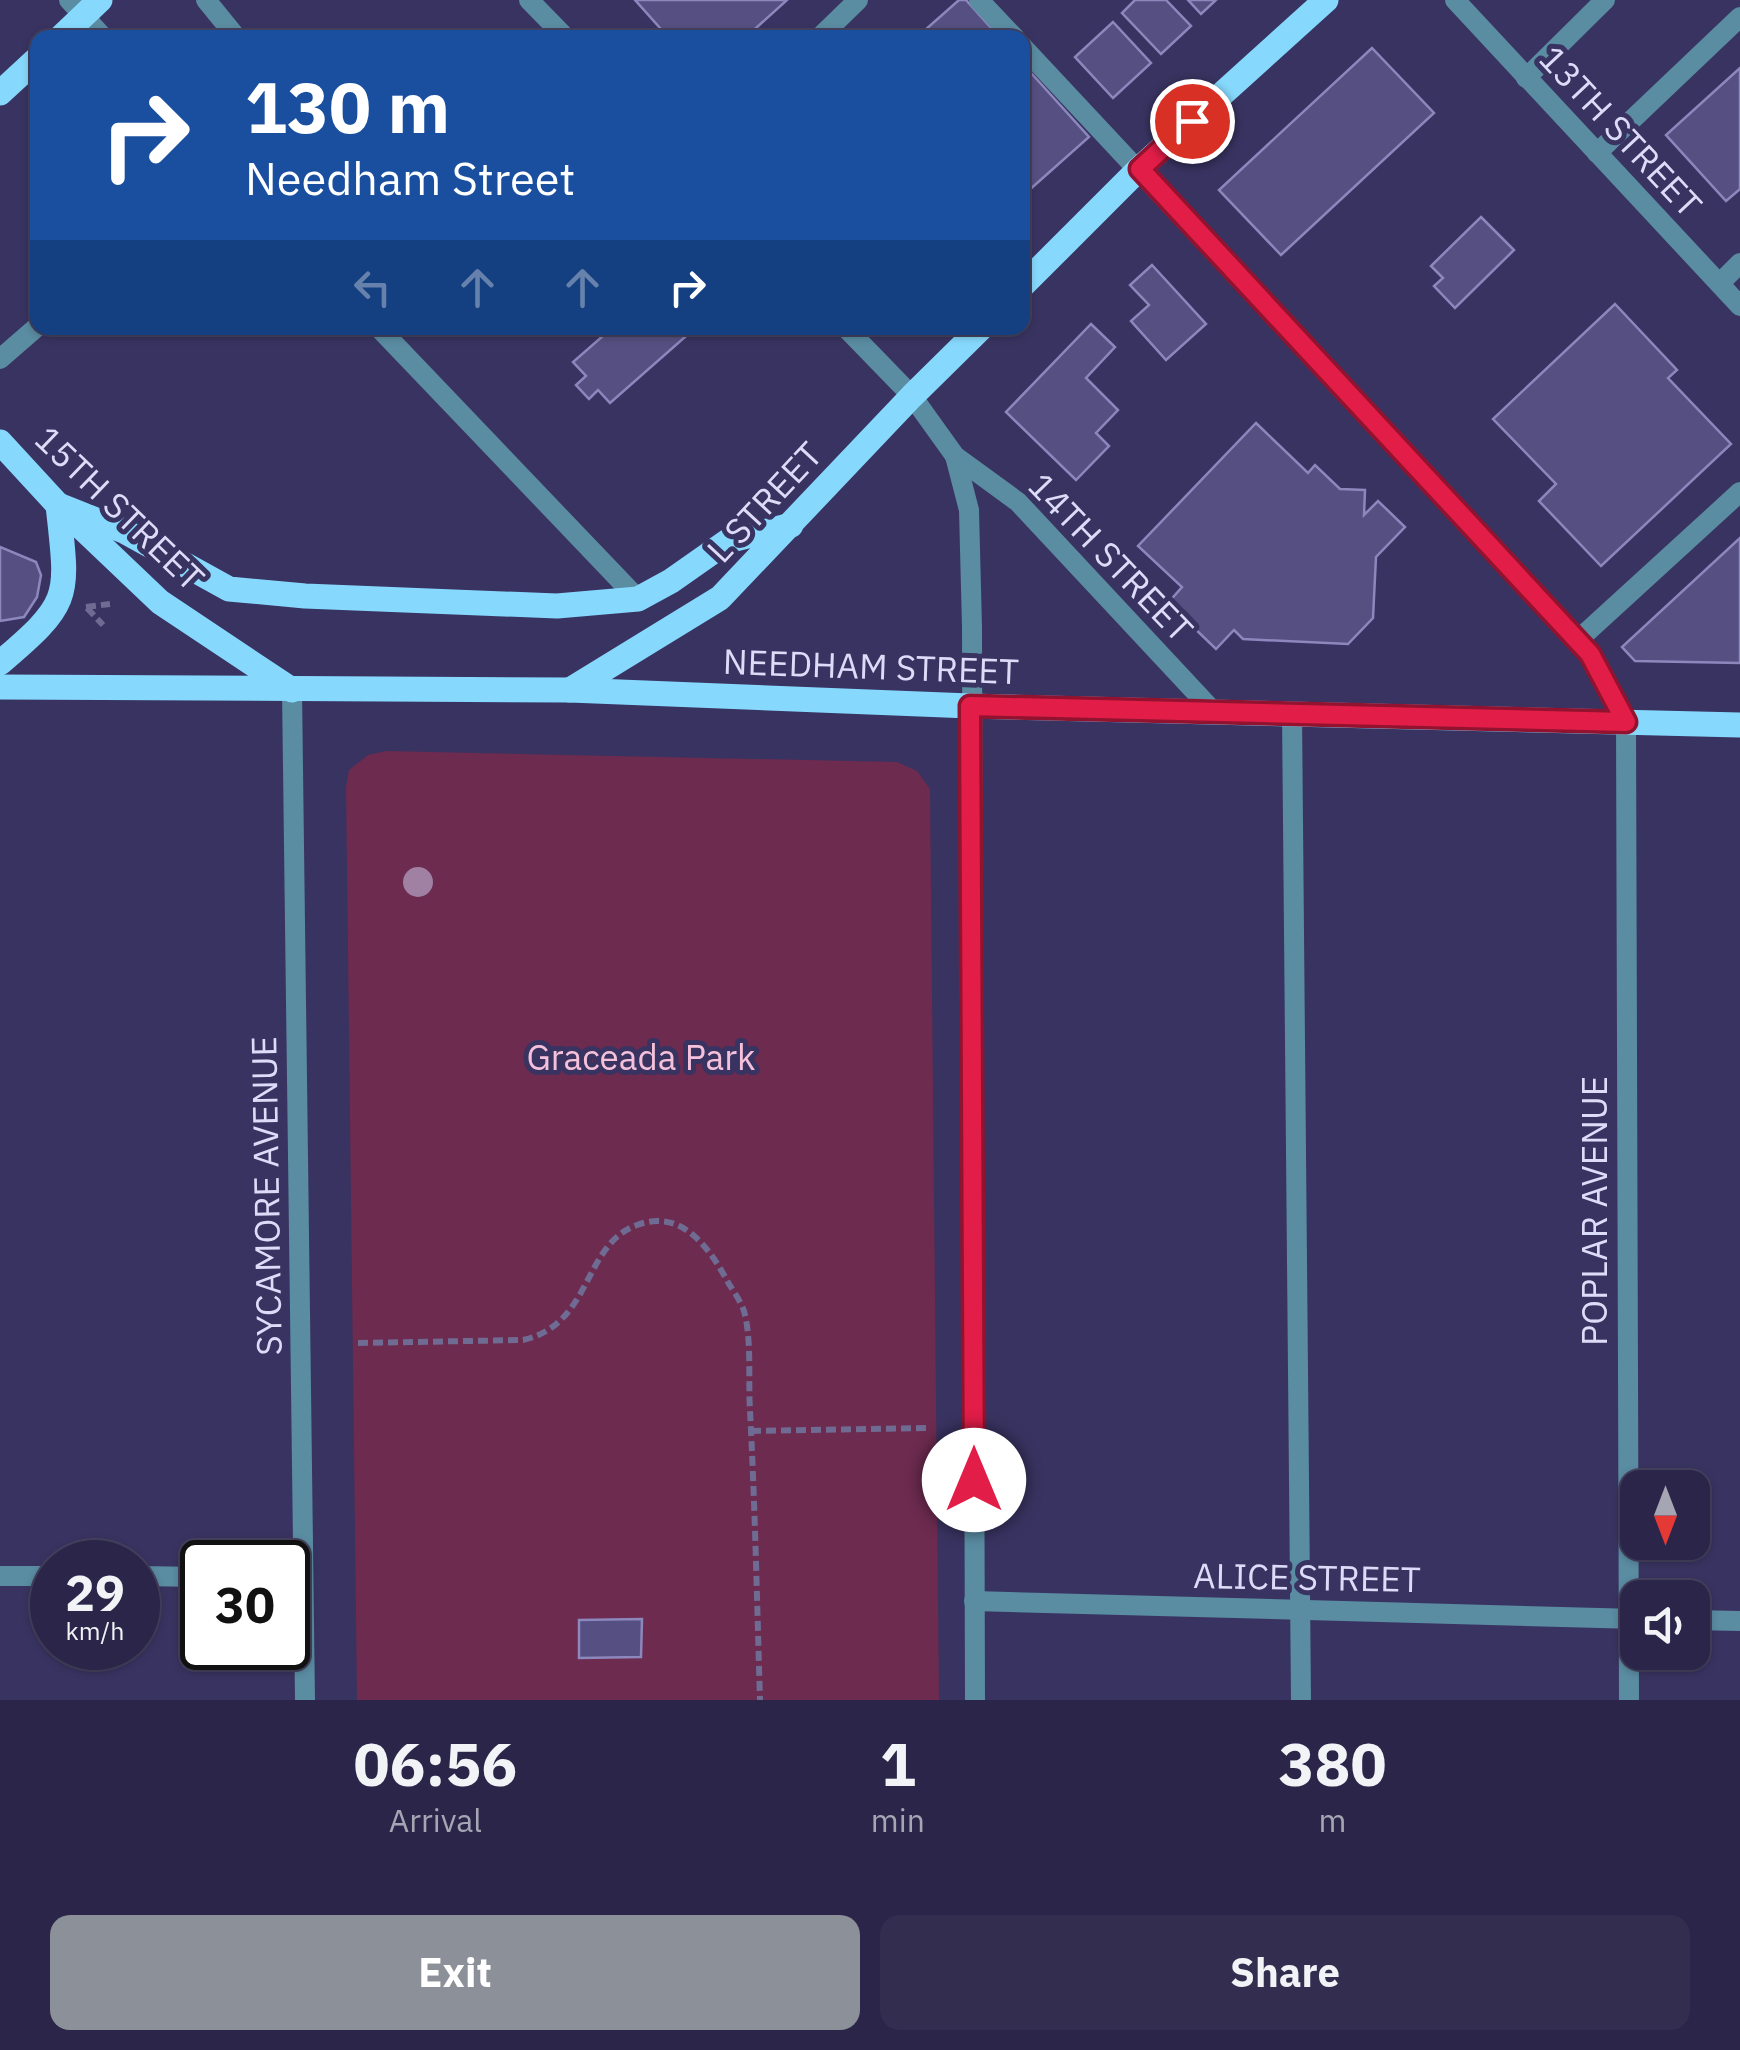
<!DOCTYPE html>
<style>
body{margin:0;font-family:"IBM Plex Sans",sans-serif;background:#332e50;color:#f1f3f6;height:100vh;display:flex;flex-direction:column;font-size:38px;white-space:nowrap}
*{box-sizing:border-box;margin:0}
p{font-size:32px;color:#a6a5b4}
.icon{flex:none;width:55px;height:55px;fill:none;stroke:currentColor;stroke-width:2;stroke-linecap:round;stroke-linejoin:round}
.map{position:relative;height:1700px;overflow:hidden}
.details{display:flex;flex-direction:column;background:#2b2649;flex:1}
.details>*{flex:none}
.guide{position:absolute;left:30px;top:30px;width:1000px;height:305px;border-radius:20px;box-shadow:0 2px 8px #0004,0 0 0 2px #474361;background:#1a4fa0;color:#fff;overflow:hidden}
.needle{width:65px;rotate:180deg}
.fabs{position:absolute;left:1620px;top:1470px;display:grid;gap:20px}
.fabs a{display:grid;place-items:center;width:90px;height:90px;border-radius:20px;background:#2b2649;box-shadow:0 2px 8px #0004,0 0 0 2px #474361;font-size:50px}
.speed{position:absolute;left:30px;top:1540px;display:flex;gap:20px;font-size:50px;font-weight:700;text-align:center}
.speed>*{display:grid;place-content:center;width:130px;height:130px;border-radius:50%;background:#2b2649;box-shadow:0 2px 8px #0004,0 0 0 2px #474361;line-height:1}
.speed small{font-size:25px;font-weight:400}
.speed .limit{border:5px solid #111;border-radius:15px;background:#fff;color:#111}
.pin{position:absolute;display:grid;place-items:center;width:85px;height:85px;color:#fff;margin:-42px;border:5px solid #fff;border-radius:50%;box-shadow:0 2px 10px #0007}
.me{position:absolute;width:110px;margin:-55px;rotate:0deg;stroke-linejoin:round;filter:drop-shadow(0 0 8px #0008)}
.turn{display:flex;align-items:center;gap:35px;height:210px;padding:0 50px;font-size:45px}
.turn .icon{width:130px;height:130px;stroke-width:2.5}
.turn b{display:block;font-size:70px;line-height:85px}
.lanes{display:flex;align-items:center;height:95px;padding:0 50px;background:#0003;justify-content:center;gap:50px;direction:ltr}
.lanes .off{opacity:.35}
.eta{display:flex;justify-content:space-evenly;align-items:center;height:170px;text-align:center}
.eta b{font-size:60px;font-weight:700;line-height:70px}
.action{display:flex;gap:20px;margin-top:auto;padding:20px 50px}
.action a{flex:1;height:115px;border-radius:20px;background:#8c9099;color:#fff;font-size:40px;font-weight:700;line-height:115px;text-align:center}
.action a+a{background:#332e50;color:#f1f3f6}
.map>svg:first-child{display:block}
.green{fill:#6c2b4f}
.building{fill:#555081;stroke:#8c87bd;stroke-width:2.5}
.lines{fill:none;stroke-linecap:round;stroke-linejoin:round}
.path{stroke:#6f6b93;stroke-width:6;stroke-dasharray:10 5;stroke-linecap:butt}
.lane{stroke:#5a8ca2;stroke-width:20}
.street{stroke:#5a8ca2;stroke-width:20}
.primary{stroke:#86d9fd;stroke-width:25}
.tree{fill:#a081a4}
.route-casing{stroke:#92132f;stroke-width:25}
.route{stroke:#e11d48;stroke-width:18}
.labels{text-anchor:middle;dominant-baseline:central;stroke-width:10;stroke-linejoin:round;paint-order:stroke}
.street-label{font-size:35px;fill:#dcdbf8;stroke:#393361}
.park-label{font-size:35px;fill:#f5c1da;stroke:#393361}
</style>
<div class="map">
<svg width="1740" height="1700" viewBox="0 0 1740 1700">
<rect width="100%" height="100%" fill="#393361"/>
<path class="green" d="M386 751 897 762 917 771 930 789 939 1700H357L346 787 349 770 368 755Z"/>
<g class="building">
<path d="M635 0H787L745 38H669Z"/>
<path d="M959 0H966L1000 38H916Z"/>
<path d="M1135 0H1166L1191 26 1161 54 1122 13Z"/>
<path d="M1188 0H1216L1201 14Z"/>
<path d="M1113 22 1151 63 1113 98 1075 57Z"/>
<path d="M1372 48 1434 113 1281 255 1219 190Z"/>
<path d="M1022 63 1089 137 1027 192 1022 187Z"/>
<path d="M1740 68V189L1726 201 1666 135Z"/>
<path d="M1481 217 1514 250 1455 308 1434 286 1443 278 1431 266Z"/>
<path d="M1152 265 1206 324 1166 360 1131 321 1149 305 1130 285Z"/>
<path d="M1615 304 1677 370 1668 378 1731 444 1601 566 1539 501 1556 484 1493 419Z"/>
<path d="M1091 324 1115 347 1086 378 1118 410 1096 433 1109 446 1076 480 1006 412Z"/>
<path d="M612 328H691L693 330 610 403 598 390 589 399 576 385 586 376 573 362Z"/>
<path d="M1256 423 1308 473 1315 465 1340 489 1365 490 1364 515 1378 501 1405 527 1376 557 1373 618 1348 644 1243 639 1234 630 1216 649 1168 603 1182 587 1138 546Z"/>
<path d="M1740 538V663L1635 661 1622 647Z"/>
<path d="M0 547 36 562 41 575 37 597 24 617 0 621Z"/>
<path d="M642 1619 641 1657 579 1658V1620Z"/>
</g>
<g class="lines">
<g class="path">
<path d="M86 607 110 604"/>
<path d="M87 608 103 625"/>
<path d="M358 1343 523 1340C593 1324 582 1245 637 1225 683 1208 710 1249 729 1284 734 1292 741 1302 744 1311 752 1340 748 1379 750 1410 755 1506 757 1603 760 1700"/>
<path d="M751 1431 931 1428"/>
</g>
<g class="lane">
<path d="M69 0 104 38"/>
<path d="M206 0 237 38"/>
<path d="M979 0 1015 38"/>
<path d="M819 38 858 0"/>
<path d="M1022 46 1590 654 1626 722"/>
<path d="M1526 78 1605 0"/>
<path d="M1597 153 1740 17"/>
<path d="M1720 283 1740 263"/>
<path d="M379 328 638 599"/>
<path d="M0 359 38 326"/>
<path d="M1577 641 1740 492"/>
<path d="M1292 713 1301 1700"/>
</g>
<g class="street">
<path d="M529 0 566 38"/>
<path d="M1455 0 1740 306"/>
<path d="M846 328 912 396 955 456 1018 502 1214 712"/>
<path d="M955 456 969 510 972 627 975 1700"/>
<path d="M292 690 305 1700"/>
<path d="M1626 722 1629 1700"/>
<path d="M0 1576H52"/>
<path d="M138 1576 202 1577"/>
<path d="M974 1601 1637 1619"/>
<path d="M1692 1620 1740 1621"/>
</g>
<g class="primary">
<path d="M60 38 100 0"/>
<path d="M0 93 38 58"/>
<path d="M1022 286 1139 169 1326 0"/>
<path d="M0 442 58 505 160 602 292 690"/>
<path d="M0 663C73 601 68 598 58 505L124 531 229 589 305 596 557 606 638 599 671 581 728 541 791 525"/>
<path d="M0 687 570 690 970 706 1740 725"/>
<path d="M570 690 720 598 912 396 981 328"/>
</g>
</g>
<circle class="tree" cx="418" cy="882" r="15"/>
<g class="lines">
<g class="route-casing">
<path id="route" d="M974 1480 970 706 1626 722 1590 654 1140 169 1192 121"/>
</g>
<use href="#route" class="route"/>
</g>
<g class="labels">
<g class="street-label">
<text transform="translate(1621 131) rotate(47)">13TH STREET</text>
<text transform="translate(764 502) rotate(-47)">L STREET</text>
<text transform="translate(120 508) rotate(44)">15TH STREET</text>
<text transform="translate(1111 557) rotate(46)">14TH STREET</text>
<text transform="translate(871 666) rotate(2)">NEEDHAM STREET</text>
<text transform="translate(266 1196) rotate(-91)">SYCAMORE AVENUE</text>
<text transform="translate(1594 1211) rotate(-90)">POPLAR AVENUE</text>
<text transform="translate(1307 1577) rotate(1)">ALICE STREET</text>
</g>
<g class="park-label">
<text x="641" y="1057">Graceada Park</text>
</g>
</g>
</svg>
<div class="fabs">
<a><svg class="needle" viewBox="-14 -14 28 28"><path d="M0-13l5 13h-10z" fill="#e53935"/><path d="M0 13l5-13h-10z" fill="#a6a5b4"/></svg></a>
<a><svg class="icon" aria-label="sound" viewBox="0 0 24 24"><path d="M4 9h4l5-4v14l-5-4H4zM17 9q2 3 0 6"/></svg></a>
</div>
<div class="speed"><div>29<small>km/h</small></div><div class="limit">30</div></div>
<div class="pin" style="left:1192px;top:121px;background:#d93025"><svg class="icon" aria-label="arrive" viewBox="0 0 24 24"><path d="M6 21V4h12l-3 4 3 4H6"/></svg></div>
<svg class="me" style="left:974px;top:1480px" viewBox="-20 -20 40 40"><circle r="19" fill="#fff"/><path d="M0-13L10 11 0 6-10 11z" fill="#e11d48"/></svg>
<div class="guide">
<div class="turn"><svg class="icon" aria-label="right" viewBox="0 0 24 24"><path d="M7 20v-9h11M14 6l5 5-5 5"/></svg><div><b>130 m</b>Needham Street</div></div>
<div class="lanes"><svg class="icon off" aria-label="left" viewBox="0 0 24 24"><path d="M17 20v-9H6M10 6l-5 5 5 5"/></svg><svg class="icon off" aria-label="ahead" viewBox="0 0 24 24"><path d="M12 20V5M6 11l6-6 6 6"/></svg><svg class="icon off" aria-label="ahead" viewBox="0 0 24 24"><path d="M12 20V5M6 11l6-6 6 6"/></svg><svg class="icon" aria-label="right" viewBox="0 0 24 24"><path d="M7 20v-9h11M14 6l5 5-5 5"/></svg></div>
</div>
</div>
<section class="details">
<div class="eta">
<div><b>06:56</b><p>Arrival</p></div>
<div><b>1</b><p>min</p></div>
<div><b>380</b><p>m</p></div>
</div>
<div class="action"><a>Exit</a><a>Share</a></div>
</section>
